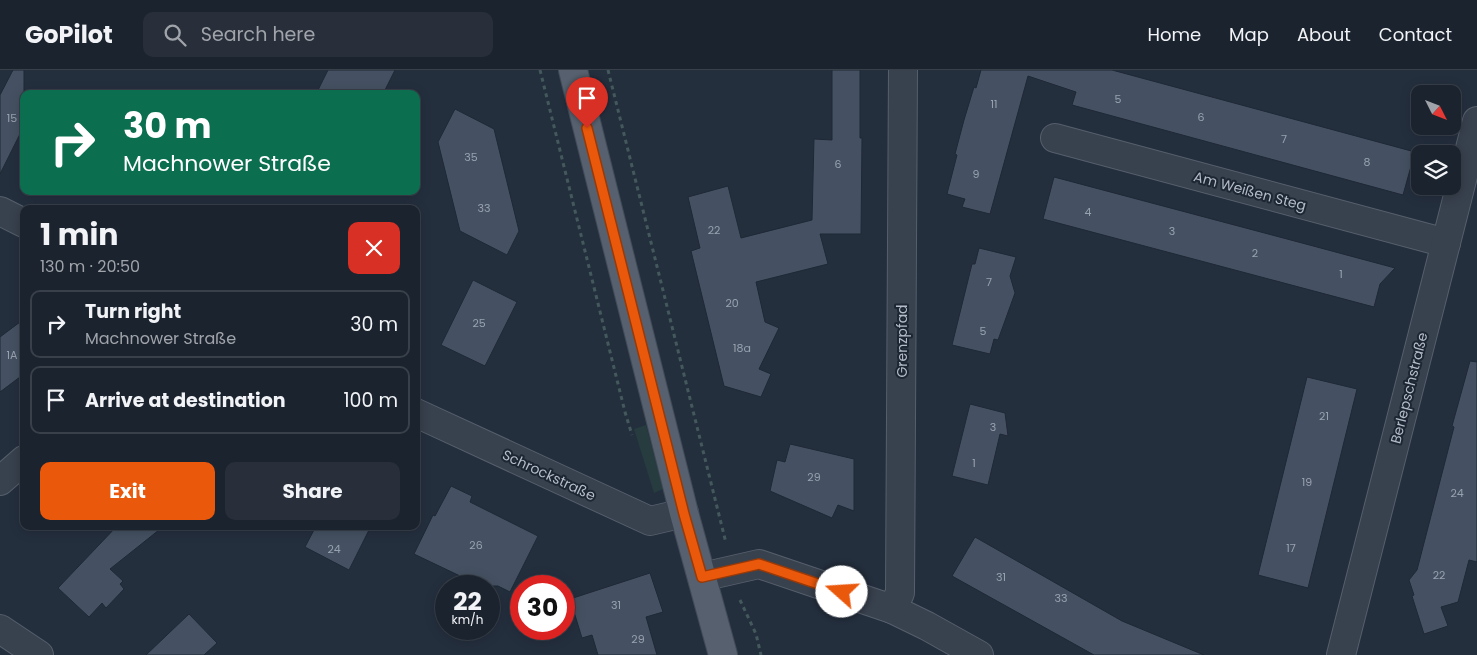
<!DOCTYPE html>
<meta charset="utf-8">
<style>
body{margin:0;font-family:Poppins,sans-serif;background:#282f3a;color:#f1f3f6;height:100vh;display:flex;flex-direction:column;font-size:19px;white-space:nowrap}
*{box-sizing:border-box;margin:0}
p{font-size:16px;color:#a0a4aa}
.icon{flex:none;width:28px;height:28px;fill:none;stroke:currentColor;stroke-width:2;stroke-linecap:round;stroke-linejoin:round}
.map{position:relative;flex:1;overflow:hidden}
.side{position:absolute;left:20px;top:135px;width:400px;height:325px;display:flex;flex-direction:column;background:#1b232e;border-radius:10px;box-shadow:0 2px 12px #0003,0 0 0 1px #39404a}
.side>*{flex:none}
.guide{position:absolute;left:20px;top:20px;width:400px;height:105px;border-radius:10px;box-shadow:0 2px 12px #0003,0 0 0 1px #39404a;background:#0b6e4f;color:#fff;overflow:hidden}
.needle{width:32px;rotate:132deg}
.buttons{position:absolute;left:1411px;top:15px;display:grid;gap:10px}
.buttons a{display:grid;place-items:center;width:50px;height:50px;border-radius:10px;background:#1b232e;box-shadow:0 2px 12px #0003,0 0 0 1px #39404a;font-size:25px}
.speed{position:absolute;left:435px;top:505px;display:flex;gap:10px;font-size:25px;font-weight:700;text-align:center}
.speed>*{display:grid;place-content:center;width:65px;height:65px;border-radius:50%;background:#1b232e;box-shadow:0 2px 12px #0003,0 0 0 1px #39404a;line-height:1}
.speed small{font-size:12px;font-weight:400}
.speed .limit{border:8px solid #d22;background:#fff;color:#111}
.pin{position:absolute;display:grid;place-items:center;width:42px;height:42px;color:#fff;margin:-51px -21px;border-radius:50% 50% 50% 0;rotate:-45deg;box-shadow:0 0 5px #0007}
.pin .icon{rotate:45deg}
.me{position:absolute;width:55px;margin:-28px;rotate:289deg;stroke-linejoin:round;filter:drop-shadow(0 0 4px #0008)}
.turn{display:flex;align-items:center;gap:18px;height:105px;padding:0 20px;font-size:22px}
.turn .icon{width:65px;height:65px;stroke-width:2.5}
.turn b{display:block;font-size:35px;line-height:42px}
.round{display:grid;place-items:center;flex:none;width:52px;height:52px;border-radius:10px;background:#282f3a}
.headline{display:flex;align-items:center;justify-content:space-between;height:85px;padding:0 20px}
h1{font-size:30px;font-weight:700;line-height:38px}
.primary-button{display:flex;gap:10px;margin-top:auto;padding:10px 20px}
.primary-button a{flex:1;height:58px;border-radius:10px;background:#ea580c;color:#fff;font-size:20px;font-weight:700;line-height:58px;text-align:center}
.primary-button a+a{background:#282f3a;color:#f1f3f6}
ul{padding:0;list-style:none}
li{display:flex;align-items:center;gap:15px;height:68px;margin:0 10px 8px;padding:0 10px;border:2px solid #39404a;border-radius:10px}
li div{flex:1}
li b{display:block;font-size:19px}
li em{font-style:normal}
header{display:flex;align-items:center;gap:30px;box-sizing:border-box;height:70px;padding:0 25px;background:#1b232e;border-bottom:1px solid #39404a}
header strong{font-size:24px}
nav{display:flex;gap:28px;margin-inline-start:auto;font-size:18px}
.search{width:350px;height:45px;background:#282f3a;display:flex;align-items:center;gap:12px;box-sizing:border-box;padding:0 18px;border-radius:10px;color:#a0a4aa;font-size:19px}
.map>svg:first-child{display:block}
.green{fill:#263c3f}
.building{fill:#455162;stroke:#1f2835}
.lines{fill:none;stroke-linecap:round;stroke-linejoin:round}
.minor-casing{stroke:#565f6c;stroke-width:30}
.major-casing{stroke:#414a57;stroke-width:30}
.path{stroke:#44595c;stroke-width:3;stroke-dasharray:4 4;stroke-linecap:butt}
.minor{stroke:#38414e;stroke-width:28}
.major{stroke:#56606e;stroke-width:28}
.route-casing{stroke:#983908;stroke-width:12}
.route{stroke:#ea580c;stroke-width:9}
.labels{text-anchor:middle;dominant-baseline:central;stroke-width:4;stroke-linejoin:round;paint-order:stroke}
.number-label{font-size:11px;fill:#98a1af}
.street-label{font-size:14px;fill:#b4bcc9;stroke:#1d2633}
</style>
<header>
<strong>GoPilot</strong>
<div class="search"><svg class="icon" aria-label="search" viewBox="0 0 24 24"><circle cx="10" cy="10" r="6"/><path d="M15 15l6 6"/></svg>Search here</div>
<nav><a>Home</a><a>Map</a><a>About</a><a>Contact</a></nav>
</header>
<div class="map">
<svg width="1477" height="585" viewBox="0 0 1477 585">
<rect width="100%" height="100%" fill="#242f3e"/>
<path class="green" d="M646 355 663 419 654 423 634 359Z"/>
<g class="building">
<path d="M13 0H24V56L0 104V25Z"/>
<path d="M328 0H395L383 24H316Z"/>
<path d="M832 0H860V68H862L861 164H820L828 194 756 212 765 252 779 258 759 299 771 304 761 327 724 316 691 181 700 178 688 127 728 116 741 168 812 150 814 69 832 70Z"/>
<path d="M981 0H1112L1415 82 1403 125 1072 35 1076 22 1028 6 990 144 962 137 965 129 947 124 957 85 955 84 964 50 974 17 976 18Z"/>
<path d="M455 39 494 59 519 161 507 185 460 161 438 72Z"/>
<path d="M1054 107 1302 173 1395 198 1380 214 1374 237 1043 149Z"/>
<path d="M979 178 1016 187 1010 206 1015 223 998 270 994 269 990 284 952 275 972 194H975Z"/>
<path d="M473 210 517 232 485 296 441 275Z"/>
<path d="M24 249V304L0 322V267Z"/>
<path d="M1470 291 1477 292V492L1469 490 1458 532 1441 537 1448 556 1424 564 1412 526 1414 525 1409 510 1417 500 1454 357 1452 356Z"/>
<path d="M1307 307 1357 319 1308 518 1258 505Z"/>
<path d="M970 334 1005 343 1008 366 1000 364 988 415 952 406Z"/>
<path d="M790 374 854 389V441L838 435 832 448 770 421 777 390 785 392Z"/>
<path d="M451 416 472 426 470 432 538 466 510 522 498 516H481L414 484 433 445 435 446Z"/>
<path d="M117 456H164L110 499 123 511 120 514 124 519 106 538 102 533 89 547 58 518Z"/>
<path d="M316 456H371L349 500 305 477Z"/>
<path d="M975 467 1122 551 1204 585H1094L952 506Z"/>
<path d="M650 503 663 542 646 547 657 585H598L592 565 582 568 570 529Z"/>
<path d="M189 544 217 573 204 585H146Z"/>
</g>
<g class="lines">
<g class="minor-casing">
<g id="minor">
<path d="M1055 68 1446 173"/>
<path d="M0 141 24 153"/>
<path d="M416 343 650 451 684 443"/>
<path d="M0 411 24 390"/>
<path d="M702 507 759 494 892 539 927 556 979 585"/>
<path d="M892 539 900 523 903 0"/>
<path d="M0 559 39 585"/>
<path d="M1341 585 1477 51"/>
</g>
</g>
<g class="major-casing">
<path id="major" d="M573 0 684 443 723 585"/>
</g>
<g class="path">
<path d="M540 0 625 342 632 365"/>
<path d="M608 0 726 473"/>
<path d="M740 530 756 564 761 585"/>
</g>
<use href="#minor" class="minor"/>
<use href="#major" class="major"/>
</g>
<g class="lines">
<g class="route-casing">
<path id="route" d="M587 58 684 444 702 507 759 494 842 522"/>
</g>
<use href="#route" class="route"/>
</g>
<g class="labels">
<g class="number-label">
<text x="1118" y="29">5</text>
<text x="994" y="34">11</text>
<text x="1201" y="47">6</text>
<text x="12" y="48">15</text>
<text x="1284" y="69">7</text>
<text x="471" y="87">35</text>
<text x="1367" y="92">8</text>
<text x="838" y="94">6</text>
<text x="976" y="104">9</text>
<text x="484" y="138">33</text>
<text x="1088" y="142">4</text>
<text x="714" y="160">22</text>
<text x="1172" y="161">3</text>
<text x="1255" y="183">2</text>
<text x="1341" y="204">1</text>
<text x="989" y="212">7</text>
<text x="732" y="233">20</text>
<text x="479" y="253">25</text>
<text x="983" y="261">5</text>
<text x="742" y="278">18a</text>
<text x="12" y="285">1A</text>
<text x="1324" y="346">21</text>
<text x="993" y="357">3</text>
<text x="974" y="393">1</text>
<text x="814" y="407">29</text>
<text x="1307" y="412">19</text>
<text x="1457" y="423">24</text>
<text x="476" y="475">26</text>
<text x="1291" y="478">17</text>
<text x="334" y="479">24</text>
<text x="1439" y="505">22</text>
<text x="1001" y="507">31</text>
<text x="1061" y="528">33</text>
<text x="616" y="535">31</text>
<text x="638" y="569">29</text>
</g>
<g class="street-label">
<text transform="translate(1250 121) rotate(15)">Am Weißen Steg</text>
<text transform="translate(902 271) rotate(-90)">Grenzpfad</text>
<text transform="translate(1409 318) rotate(-76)">Berlepschstraße</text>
<text transform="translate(549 405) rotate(25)">Schrockstraße</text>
</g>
</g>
</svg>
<div class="buttons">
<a><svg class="needle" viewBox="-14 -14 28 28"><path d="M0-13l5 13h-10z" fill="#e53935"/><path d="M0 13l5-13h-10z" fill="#a0a4aa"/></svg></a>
<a><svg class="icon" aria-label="layers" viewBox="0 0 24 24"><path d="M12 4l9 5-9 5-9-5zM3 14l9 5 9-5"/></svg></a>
</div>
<div class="speed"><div>22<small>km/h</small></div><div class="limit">30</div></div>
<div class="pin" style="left:587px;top:58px;background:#d93025"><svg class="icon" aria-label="arrive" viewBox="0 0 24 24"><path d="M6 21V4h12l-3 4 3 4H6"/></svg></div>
<svg class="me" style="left:842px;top:522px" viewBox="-20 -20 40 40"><circle r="19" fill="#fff"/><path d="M0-13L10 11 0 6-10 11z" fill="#ea580c"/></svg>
<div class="guide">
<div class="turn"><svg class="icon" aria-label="right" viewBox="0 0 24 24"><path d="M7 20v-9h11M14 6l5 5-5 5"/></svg><div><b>30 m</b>Machnower Straße</div></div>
</div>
<section class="side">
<div class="headline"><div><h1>1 min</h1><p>130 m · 20:50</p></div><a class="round" style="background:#d93025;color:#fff"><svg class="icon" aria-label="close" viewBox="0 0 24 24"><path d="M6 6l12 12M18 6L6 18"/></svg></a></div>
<ul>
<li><svg class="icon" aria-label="right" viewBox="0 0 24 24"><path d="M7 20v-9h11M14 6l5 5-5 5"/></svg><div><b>Turn right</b><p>Machnower Straße</p></div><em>30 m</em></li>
<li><svg class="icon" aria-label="arrive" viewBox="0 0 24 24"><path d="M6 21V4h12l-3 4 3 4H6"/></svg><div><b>Arrive at destination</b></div><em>100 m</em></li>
</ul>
<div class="primary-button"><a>Exit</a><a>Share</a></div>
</section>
</div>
